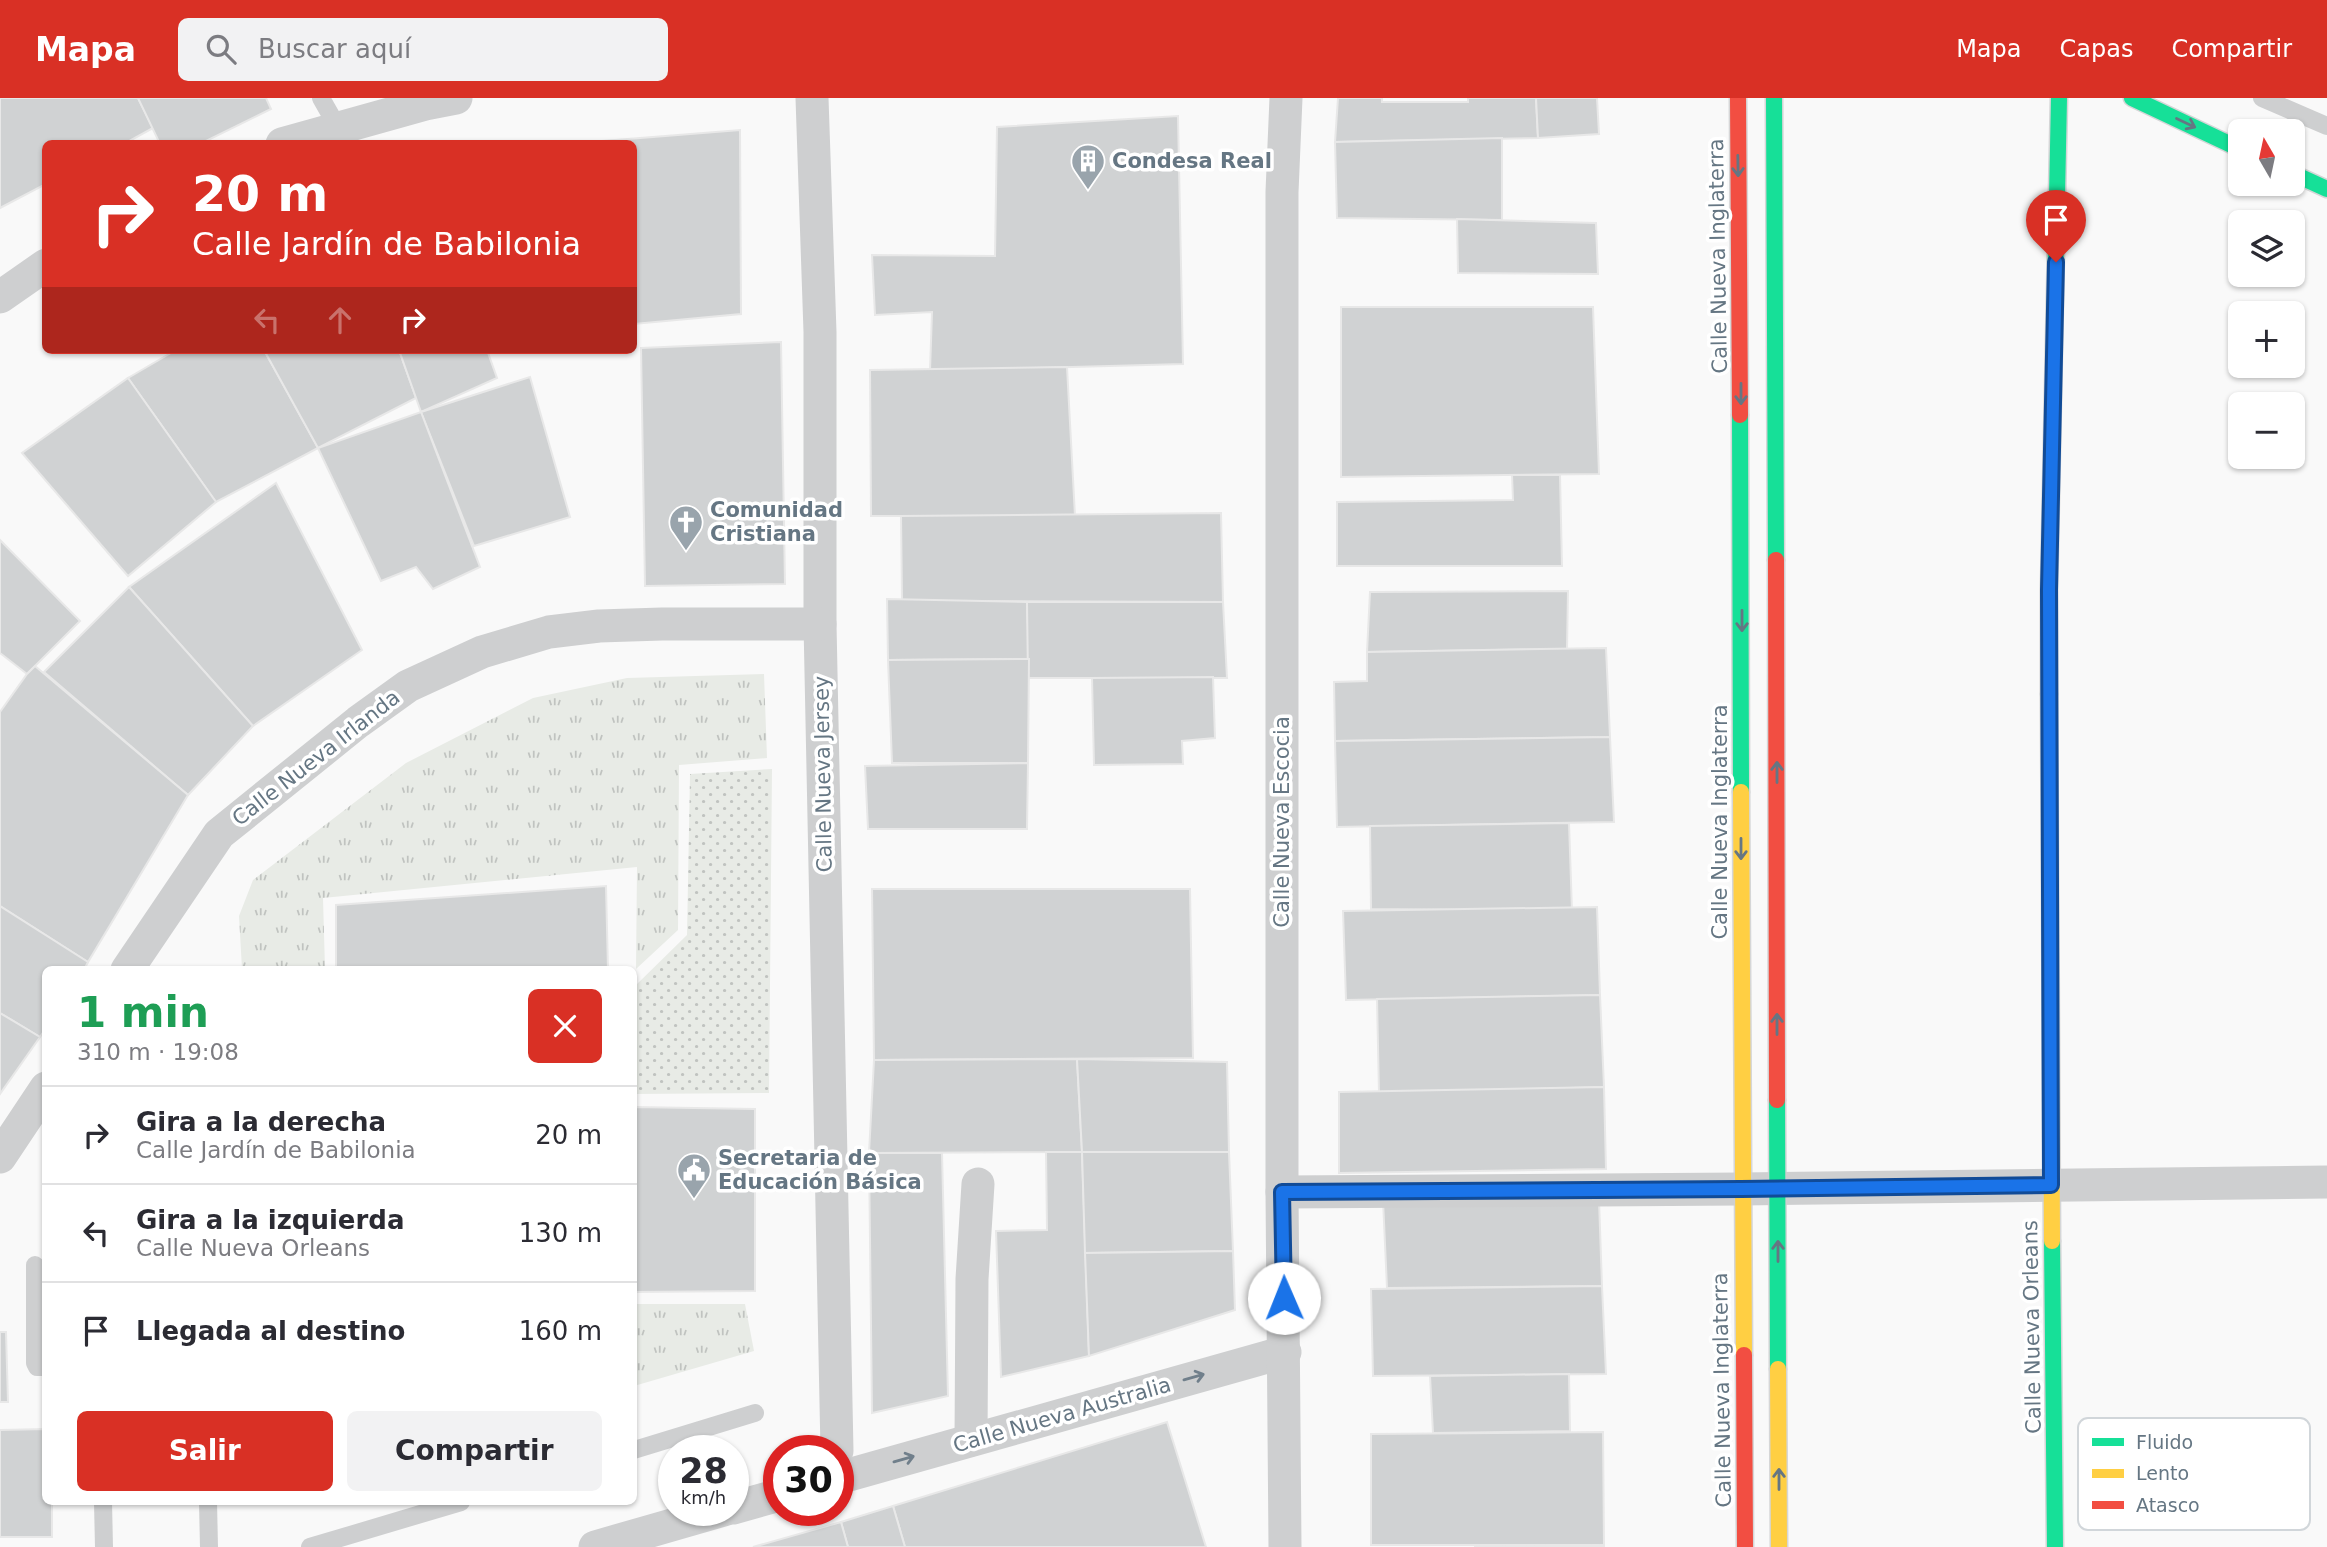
<!DOCTYPE html>
<html lang="es">
<meta charset="utf-8">
<style>
body{margin:0;font-family:"DejaVu Sans",sans-serif;background:#f2f2f3;color:#2b2b33;height:100vh;display:flex;flex-direction:column;font-size:26px;white-space:nowrap}
*{box-sizing:border-box;margin:0}
p{font-size:23px;color:#7c7c81}
.icon{flex:none;width:38px;height:38px;fill:none;stroke:currentColor;stroke-width:2;stroke-linecap:round;stroke-linejoin:round}
.map{position:relative;flex:1;overflow:hidden}
.details{position:absolute;left:42px;top:868px;width:595px;height:539px;display:flex;flex-direction:column;background:#fff;border-radius:10px;box-shadow:0 2px 5px #0004}
.details>*{flex:none}
.top-card{position:absolute;left:42px;top:42px;width:595px;height:214px;border-radius:10px;box-shadow:0 2px 5px #0004;background:#d93025;color:#fff;overflow:hidden}
.needle{width:46px;rotate:351deg}
.tools{position:absolute;left:2228px;top:21px;display:grid;gap:14px}
.tools a{display:grid;place-items:center;width:77px;height:77px;border-radius:10px;background:#fff;box-shadow:0 2px 5px #0004;font-size:35px}
.speed{position:absolute;left:658px;top:1337px;display:flex;gap:14px;font-size:35px;font-weight:700;text-align:center}
.speed>*{display:grid;place-content:center;width:91px;height:91px;border-radius:50%;background:#fff;box-shadow:0 2px 5px #0004;line-height:1}
.speed small{font-size:18px;font-weight:400}
.speed .limit{border:10px solid #d22;background:#fff;color:#111}
.pin{position:absolute;display:grid;place-items:center;width:60px;height:60px;color:#fff;margin:-72px -30px;border-radius:50% 50% 50% 0;rotate:-45deg;box-shadow:0 0 7px #0007}
.pin .icon{rotate:45deg}
.me{position:absolute;width:77px;margin:-38px;rotate:359deg;stroke-linejoin:round;filter:drop-shadow(0 0 5px #0008)}
.turn{display:flex;align-items:center;gap:24px;height:147px;padding:0 35px;font-size:32px}
.turn .icon{width:91px;height:91px;stroke-width:2.5}
.turn b{display:block;font-size:49px;line-height:60px}
.lanes{display:flex;align-items:center;height:66px;padding:0 35px;background:#0003;justify-content:center;gap:35px;direction:ltr}
.lanes .off{opacity:.35}
.round{display:grid;place-items:center;flex:none;width:74px;height:74px;border-radius:10px;background:#f2f2f3}
.headline{display:flex;align-items:center;justify-content:space-between;height:119px;padding:0 35px}
h1{font-size:42px;font-weight:600;line-height:52px;color:#1e9e55}
.button{display:flex;gap:14px;margin-top:auto;padding:14px 35px}
.button a{flex:1;height:80px;border-radius:10px;background:#d93025;color:#fff;font-size:28px;font-weight:600;line-height:80px;text-align:center}
.button a+a{background:#f2f2f3;color:#2b2b33}
ul{padding:0;list-style:none}
li{display:flex;align-items:center;gap:21px;height:98px;padding:0 35px;border-top:2px solid #e1e1e2}
li div{flex:1}
li b{display:block;font-size:26px}
li em{font-style:normal}
header{display:flex;align-items:center;gap:42px;box-sizing:border-box;height:98px;padding:0 35px;background:#d93025;color:#fff}
header strong{font-size:33px}
nav{display:flex;gap:38px;margin-inline-start:auto;font-size:24px}
.search{width:490px;height:63px;background:#f2f2f3;display:flex;align-items:center;gap:18px;box-sizing:border-box;padding:0 24px;border-radius:10px;color:#7c7c81;font-size:26px}
.map>svg:first-child{display:block}
.grass{fill:url(#grass-tufts)}
.park{fill:url(#park-dots)}
.building{fill:#d0d2d3;stroke:#e8e8e8;stroke-width:2}
.lines{fill:none;stroke-linecap:round;stroke-linejoin:round}
.fast-casing{stroke:#d5d6d7;stroke-width:19}
.slow-casing{stroke:#d5d6d7;stroke-width:19}
.jam-casing{stroke:#d5d6d7;stroke-width:19}
.lane{stroke:#cecfd0;stroke-width:18}
.street{stroke:#cecfd0;stroke-width:33}
.fast{stroke:#16e098;stroke-width:16}
.slow{stroke:#ffcf43;stroke-width:16}
.jam{stroke:#f24e42;stroke-width:16}
.oneway{stroke:#657683}
.oneway2{stroke:#707f8b}
.route-casing{stroke:#114b97;stroke-width:18}
.route{stroke:#1a73e8;stroke-width:12}
.labels{text-anchor:middle;dominant-baseline:central;stroke-width:7;stroke-linejoin:round;paint-order:stroke}
.poi-label{font-size:21px;font-weight:bold;fill:#657683;stroke:#fff;text-anchor:start}
.street-label{font-size:21px;fill:#657683;stroke:#fff}
.key{fill:#fff;stroke:#d1d6da;stroke-width:2}
.key-label{font-size:19px;fill:#657683}
</style>
<header>
<strong>Mapa</strong>
<div class="search"><svg class="icon" aria-label="search" viewBox="0 0 24 24"><circle cx="10" cy="10" r="6"/><path d="M15 15l6 6"/></svg>Buscar aquí</div>
<nav><a>Mapa</a><a>Capas</a><a>Compartir</a></nav>
</header>
<div class="map">
<svg width="2327" height="1449" viewBox="0 0 2327 1449">
<defs>
<pattern id="grass-tufts" width="24" height="20" patternUnits="userSpaceOnUse" patternTransform="scale(1.75)"><rect width="24" height="20" fill="#e8ebe6"/><path d="M3 7l-1-3M5 7V3M7 7l1-3M15 17l-1-3M17 17v-4M19 17l1-3" fill="none" stroke="#c0c3c0"/></pattern>
<pattern id="park-dots" width="8" height="8" patternUnits="userSpaceOnUse" patternTransform="scale(1.75)"><rect width="8" height="8" fill="#e8ebe6"/><path d="M2 2h.1M6 6h.1" fill="none" stroke="#c0c3c0" stroke-width="1.8" stroke-linecap="round"/></pattern>
</defs>
<rect width="100%" height="100%" fill="#f9f9f9"/>
<g class="grass">
<path d="M764 576 767 660 679 667 678 832 636 871 637 769 323 800 325 871H242L239 818 253 782 406 665 533 600 627 580Z"/>
<path d="M634 1206H745L754 1253 634 1288Z"/>
</g>
<path class="park" d="M772 671 769 995 634 996V889L687 837 690 676Z"/>
<g class="building">
<path d="M0 0H138L153 30 124 46H46V86L0 110Z"/>
<path d="M138 0H266L271 11 200 46H160Z"/>
<path d="M1338 0H1382V4H1468V0H1536L1538 40 1335 44Z"/>
<path d="M1536 0H1597L1599 36 1538 40Z"/>
<path d="M1178 18 1183 266 930 273 932 214 875 217 872 157 995 158 997 29Z"/>
<path d="M740 32 741 216 634 226V46H603V43Z"/>
<path d="M1502 40V122L1337 120 1335 44Z"/>
<path d="M1457 121 1596 125 1598 176 1458 175Z"/>
<path d="M1341 209H1593L1599 376 1341 379Z"/>
<path d="M781 244 785 486 645 488 641 250Z"/>
<path d="M176 252H264L318 350 216 404 128 280Z"/>
<path d="M264 252H399L416 300 318 350Z"/>
<path d="M399 252H487L497 280 421 314Z"/>
<path d="M1067 269 1075 418H871L870 272Z"/>
<path d="M530 279 570 419 474 448 421 314Z"/>
<path d="M128 280 216 404 128 478 22 355Z"/>
<path d="M421 314 480 469 433 491 416 469 381 483 318 350Z"/>
<path d="M1512 377H1560L1562 468H1337V404L1513 402Z"/>
<path d="M276 385 362 552 253 628 129 489Z"/>
<path d="M1221 415 1223 504 902 503 901 418Z"/>
<path d="M0 442 80 523 27 576 0 555Z"/>
<path d="M129 489 253 628 188 697 44 574Z"/>
<path d="M1568 493 1567 551 1367 554 1370 494Z"/>
<path d="M887 501 1027 504 1029 561 888 562Z"/>
<path d="M1027 504H1223L1227 580H1028Z"/>
<path d="M1606 550 1610 639 1335 643 1334 584 1367 583V554Z"/>
<path d="M1029 561 1028 665H892L888 562Z"/>
<path d="M35 568 188 697 88 864 0 808V614L27 576Z"/>
<path d="M1213 579 1215 640 1182 643 1183 666 1094 667 1092 580Z"/>
<path d="M1610 639 1614 724 1337 729 1335 643Z"/>
<path d="M1028 665 1027 731H868L865 668Z"/>
<path d="M1569 725 1572 813 1371 811 1370 728Z"/>
<path d="M606 788 608 872H336V807Z"/>
<path d="M872 791H1190L1193 960 874 962Z"/>
<path d="M0 808 88 864 84 872H46V930L40 939 0 915Z"/>
<path d="M1597 809 1600 897 1346 902 1343 813Z"/>
<path d="M1600 897 1604 989 1379 995 1377 901Z"/>
<path d="M0 915 40 939 0 996Z"/>
<path d="M1077 961 1082 1054 869 1055 874 962Z"/>
<path d="M1077 961 1227 964 1229 1054H1082Z"/>
<path d="M1604 989 1606 1071 1339 1075V994Z"/>
<path d="M634 1009 755 1011V1193L634 1194Z"/>
<path d="M1046 1054H1082L1089 1258 1001 1279 996 1133 1047 1132Z"/>
<path d="M1082 1054H1229L1233 1153 1085 1155Z"/>
<path d="M869 1055H942L948 1298 872 1315Z"/>
<path d="M1383 1102H1599L1602 1188 1387 1190Z"/>
<path d="M1233 1153 1235 1212 1089 1258 1085 1155Z"/>
<path d="M1602 1188 1606 1276 1373 1278 1371 1191Z"/>
<path d="M0 1234H6L8 1304H0Z"/>
<path d="M1569 1276 1570 1333 1433 1335 1430 1278Z"/>
<path d="M1167 1324 1206 1449H905L893 1408Z"/>
<path d="M46 1331V1404H52V1439H0V1332Z"/>
<path d="M1603 1334 1604 1447H1371V1336Z"/>
<path d="M893 1408 905 1449H848L841 1424Z"/>
<path d="M841 1424 848 1449H753Z"/>
<path d="M1604 1447V1449H1474Z"/>
</g>
<g class="lines">
<g class="fast-casing">
<g id="fast">
<path d="M1774 0 1776 462"/>
<path d="M2132 0 2240 51"/>
<path d="M2292 75 2327 91"/>
<path d="M1740 317 1741 694"/>
<path d="M2049 596V492L2059 0"/>
<path d="M1777 1002 1778 1271"/>
<path d="M2052 1143 2055 1449"/>
</g>
</g>
<g class="slow-casing">
<g id="slow">
<path d="M2049 596 2052 1143"/>
<path d="M1741 694 1744 1257"/>
<path d="M1778 1271 1779 1449"/>
</g>
</g>
<g class="jam-casing">
<g id="jam">
<path d="M1738 0 1740 317"/>
<path d="M1776 462 1777 1002"/>
<path d="M1744 1257 1745 1449"/>
</g>
</g>
<g class="lane">
<path d="M321 0 338 30"/>
<path d="M2262 0 2327 28"/>
<path d="M35 1167V1265L37 1269H46"/>
<path d="M634 1352 755 1315"/>
<path d="M103 1404 104 1449"/>
<path d="M208 1404 209 1449"/>
<path d="M310 1449 461 1404"/>
</g>
<g class="street">
<path d="M812 0 820 234V526L837 1353"/>
<path d="M282 46 425 6 456 0"/>
<path d="M0 199 46 167"/>
<path d="M127 872 219 736 358 624 408 588 482 554 549 534 599 528 662 526H820"/>
<path d="M0 1059 46 990"/>
<path d="M1282 1094 1741 1091 2327 1084"/>
<path d="M971 1342 972 1181 978 1086"/>
<path d="M838 1380 1285 1254"/>
<path d="M733 1410 779 1397"/>
<path d="M595 1449 724 1412"/>
<path d="M1285 1449 1282 1094V94L1286 0"/>
</g>
<use href="#fast" class="fast"/>
<use href="#slow" class="slow"/>
<use href="#jam" class="jam"/>
</g>
<defs><path id="oneway-shaft" d="M-6 0H5M1.5-3L5.5 0L1.5 3" fill="none" stroke-width="1.6" stroke-linecap="round" stroke-linejoin="round" transform="scale(1.75)"/></defs>
<g class="oneway">
<use href="#oneway-shaft" transform="translate(2186 25) rotate(25)"/>
<use href="#oneway-shaft" transform="translate(1738 68) rotate(89)"/>
<use href="#oneway-shaft" transform="translate(1741 296) rotate(90)"/>
<use href="#oneway-shaft" transform="translate(1742 523) rotate(90)"/>
<use href="#oneway-shaft" transform="translate(1777 674) rotate(-90)"/>
<use href="#oneway-shaft" transform="translate(1741 751) rotate(90)"/>
<use href="#oneway-shaft" transform="translate(1777 926) rotate(-90)"/>
<use href="#oneway-shaft" transform="translate(1778 1153) rotate(-90)"/>
<use href="#oneway-shaft" transform="translate(1779 1381) rotate(-90)"/>
</g>
<g class="oneway2">
<use href="#oneway-shaft" transform="translate(1194 1279) rotate(-16)"/>
<use href="#oneway-shaft" transform="translate(904 1361) rotate(-16)"/>
</g>
<g class="lines">
<g class="route-casing">
<path id="route" d="M1284 1200 1282 1094 1741 1091 2051 1087 2049 492 2056 164"/>
</g>
<use href="#route" class="route"/>
</g>
<defs>
<g id="building-pin" transform="scale(1.75)"><path d="M0 17L-7.5 6A9.5 9.5 0 1 1 7.5 6Z" fill="#99a4ac" stroke="#fff"/><path d="M-4-6H4V6H1V3H-1V6H-4ZM-2.5-4.3h1.7v1.8h-1.7ZM.8-4.3h1.7v1.8H.8ZM-2.5-1h1.7V.8h-1.7ZM.8-1h1.7V.8H.8Z" fill="#fff"/></g>
<g id="church-pin" transform="scale(1.75)"><path d="M0 17L-7.5 6A9.5 9.5 0 1 1 7.5 6Z" fill="#99a4ac" stroke="#fff"/><path d="M-1.2-6h2.4v3.5h3.3v2.4h-3.3V6h-2.4V-.1h-3.3v-2.4h3.3Z" fill="#fff"/></g>
<g id="civic-pin" transform="scale(1.75)"><path d="M0 17L-7.5 6A9.5 9.5 0 1 1 7.5 6Z" fill="#99a4ac" stroke="#fff"/><path d="M-.6-6.5H3V-4.5H.6V-3L4-1V1h2V6H-6V1h2V-1L-.6-3ZM-1.2 2.5V6h2.4V2.5Z" fill="#fff"/></g>
</defs>
<g fill-rule="evenodd">
<use href="#building-pin" x="1088" y="63"/>
<use href="#church-pin" x="686" y="424"/>
<use href="#civic-pin" x="694" y="1072"/>
</g>
<g class="labels">
<g class="poi-label">
<text x="1112" y="63">Condesa Real</text>
<text x="710" y="412">Comunidad<tspan x="710" dy="24">Cristiana</tspan></text>
<text x="718" y="1060">Secretaria de<tspan x="718" dy="24">Educación Básica</tspan></text>
</g>
<g class="street-label">
<text transform="translate(1718 158) rotate(-91)">Calle Nueva Inglaterra</text>
<text transform="translate(316 660) rotate(-38)">Calle Nueva Irlanda</text>
<text transform="translate(823 676) rotate(-91)">Calle Nueva Jersey</text>
<text transform="translate(1282 724) rotate(-90)">Calle Nueva Escocia</text>
<text transform="translate(1720 724) rotate(-90)">Calle Nueva Inglaterra</text>
<text transform="translate(2032 1229) rotate(-91)">Calle Nueva Orleans</text>
<text transform="translate(1722 1292) rotate(-91)">Calle Nueva Inglaterra</text>
<text transform="translate(1062 1317) rotate(-16)">Calle Nueva Australia</text>
</g>
</g>
<rect x="2078" y="1320" width="232" height="112" rx="10" class="key"/>
<rect x="2092" y="1340" width="32" height="8" fill="#16e098"/>
<rect x="2092" y="1371" width="32" height="9" fill="#ffcf43"/>
<rect x="2092" y="1403" width="32" height="8" fill="#f24e42"/>
<g class="key-label">
<text x="2136" y="1351">Fluido</text>
<text x="2136" y="1382">Lento</text>
<text x="2136" y="1414">Atasco</text>
</g>
</svg>
<div class="tools">
<a><svg class="needle" viewBox="-14 -14 28 28"><path d="M0-13l5 13h-10z" fill="#e53935"/><path d="M0 13l5-13h-10z" fill="#7c7c81"/></svg></a>
<a><svg class="icon" aria-label="layers" viewBox="0 0 24 24"><path d="M12 4l9 5-9 5-9-5zM3 14l9 5 9-5"/></svg></a>
<a>+</a>
<a>−</a>
</div>
<div class="speed"><div>28<small>km/h</small></div><div class="limit">30</div></div>
<div class="pin" style="left:2056px;top:164px;background:#d93025"><svg class="icon" aria-label="arrive" viewBox="0 0 24 24"><path d="M6 21V4h12l-3 4 3 4H6"/></svg></div>
<svg class="me" style="left:1284px;top:1200px" viewBox="-20 -20 40 40"><circle r="19" fill="#fff"/><path d="M0-13L10 11 0 6-10 11z" fill="#1a73e8"/></svg>
<div class="top-card">
<div class="turn"><svg class="icon" aria-label="right" viewBox="0 0 24 24"><path d="M7 20v-9h11M14 6l5 5-5 5"/></svg><div><b>20 m</b>Calle Jardín de Babilonia</div></div>
<div class="lanes"><svg class="icon off" aria-label="left" viewBox="0 0 24 24"><path d="M17 20v-9H6M10 6l-5 5 5 5"/></svg><svg class="icon off" aria-label="ahead" viewBox="0 0 24 24"><path d="M12 20V5M6 11l6-6 6 6"/></svg><svg class="icon" aria-label="right" viewBox="0 0 24 24"><path d="M7 20v-9h11M14 6l5 5-5 5"/></svg></div>
</div>
<section class="details">
<div class="headline"><div><h1>1 min</h1><p>310 m · 19:08</p></div><a class="round" style="background:#d93025;color:#fff"><svg class="icon" aria-label="close" viewBox="0 0 24 24"><path d="M6 6l12 12M18 6L6 18"/></svg></a></div>
<ul>
<li><svg class="icon" aria-label="right" viewBox="0 0 24 24"><path d="M7 20v-9h11M14 6l5 5-5 5"/></svg><div><b>Gira a la derecha</b><p>Calle Jardín de Babilonia</p></div><em>20 m</em></li>
<li><svg class="icon" aria-label="left" viewBox="0 0 24 24"><path d="M17 20v-9H6M10 6l-5 5 5 5"/></svg><div><b>Gira a la izquierda</b><p>Calle Nueva Orleans</p></div><em>130 m</em></li>
<li><svg class="icon" aria-label="arrive" viewBox="0 0 24 24"><path d="M6 21V4h12l-3 4 3 4H6"/></svg><div><b>Llegada al destino</b></div><em>160 m</em></li>
</ul>
<div class="button"><a>Salir</a><a>Compartir</a></div>
</section>
</div>
